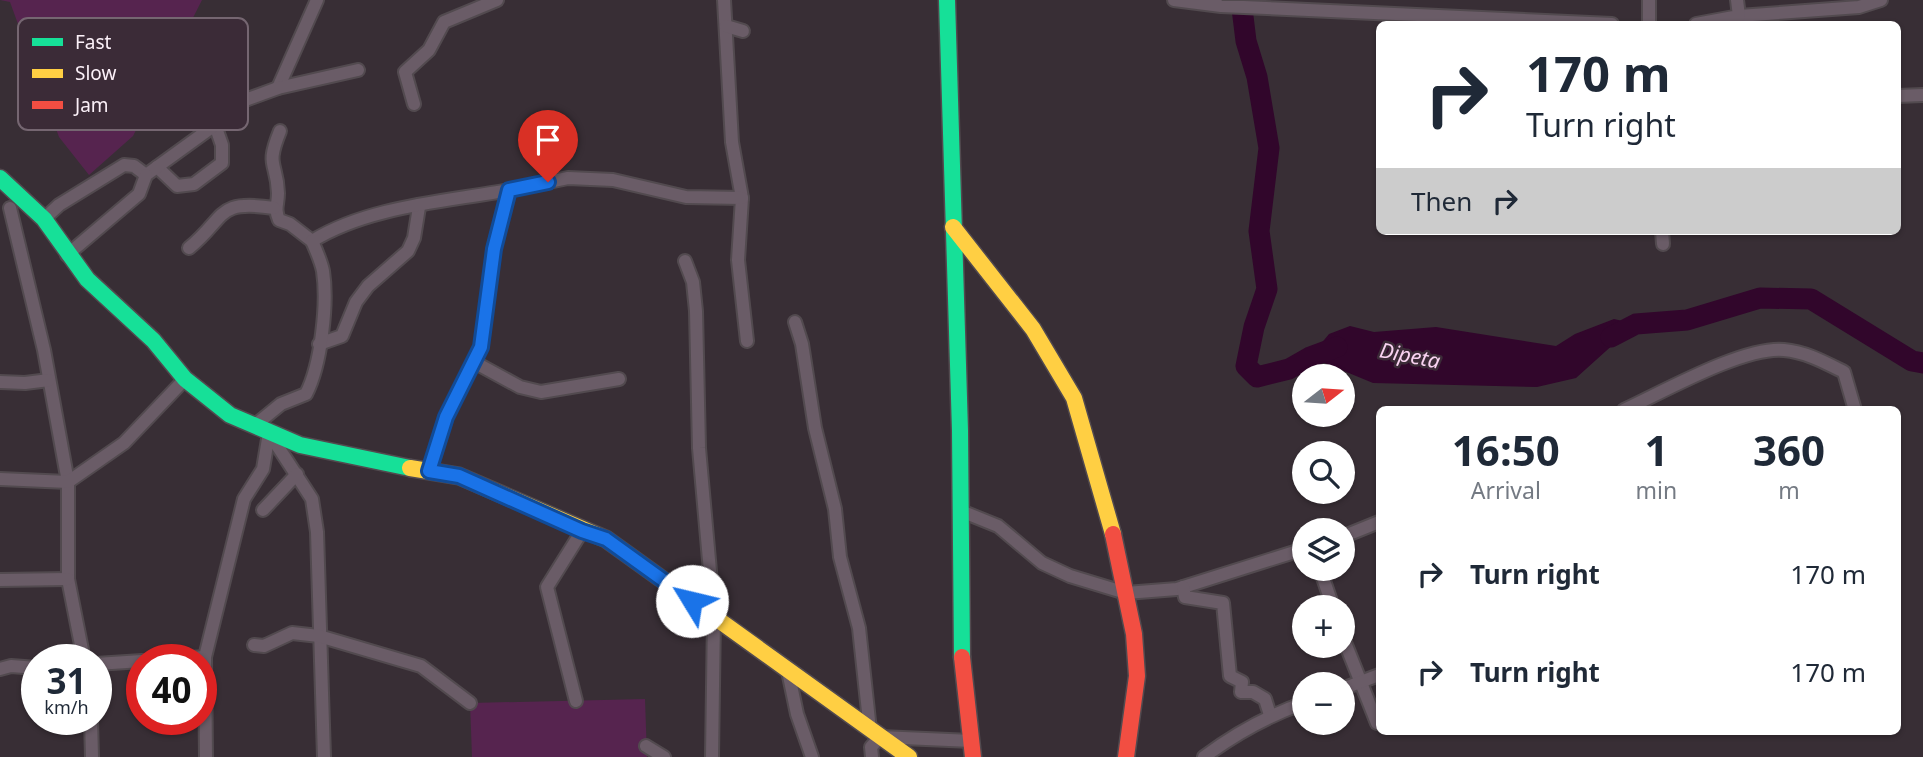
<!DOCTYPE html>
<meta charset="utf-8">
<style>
body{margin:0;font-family:"Noto Sans",sans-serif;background:#f2f2f3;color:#1f2937;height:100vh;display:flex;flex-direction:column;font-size:26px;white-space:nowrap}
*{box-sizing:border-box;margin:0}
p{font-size:23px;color:#747a83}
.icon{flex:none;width:38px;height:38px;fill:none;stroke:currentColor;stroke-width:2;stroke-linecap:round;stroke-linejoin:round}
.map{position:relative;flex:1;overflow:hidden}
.panel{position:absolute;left:1376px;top:406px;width:525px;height:329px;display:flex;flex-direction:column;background:#fff;border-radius:10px;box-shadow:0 2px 5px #0004}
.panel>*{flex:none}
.hud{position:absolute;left:1376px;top:21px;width:525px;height:214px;border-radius:10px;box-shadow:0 2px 5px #0004;background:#fff;color:#1f2937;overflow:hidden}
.needle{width:46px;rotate:73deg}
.tools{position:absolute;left:1292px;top:364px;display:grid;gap:14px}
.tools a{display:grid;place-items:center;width:63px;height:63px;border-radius:50%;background:#fff;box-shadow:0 2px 5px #0004;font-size:35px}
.speed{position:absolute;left:21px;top:644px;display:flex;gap:14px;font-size:35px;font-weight:700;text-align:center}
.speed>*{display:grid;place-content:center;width:91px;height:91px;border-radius:50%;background:#fff;box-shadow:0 2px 5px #0004;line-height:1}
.speed small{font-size:18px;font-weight:400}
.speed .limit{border:10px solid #d22;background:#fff;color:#111}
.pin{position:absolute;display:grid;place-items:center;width:60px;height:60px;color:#fff;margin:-72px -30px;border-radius:50% 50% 50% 0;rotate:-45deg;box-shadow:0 0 7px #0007}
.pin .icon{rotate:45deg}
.me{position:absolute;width:77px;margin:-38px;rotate:306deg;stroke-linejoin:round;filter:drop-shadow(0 0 5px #0008)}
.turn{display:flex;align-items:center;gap:24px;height:147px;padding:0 35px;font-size:32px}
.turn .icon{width:91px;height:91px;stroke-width:2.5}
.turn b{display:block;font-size:49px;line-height:60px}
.then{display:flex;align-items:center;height:66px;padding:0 35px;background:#0003;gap:14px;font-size:26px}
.eta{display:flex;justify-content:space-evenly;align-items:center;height:119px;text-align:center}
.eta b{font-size:42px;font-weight:700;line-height:49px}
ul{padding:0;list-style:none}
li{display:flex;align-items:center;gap:21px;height:98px;padding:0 35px}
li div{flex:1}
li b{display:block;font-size:26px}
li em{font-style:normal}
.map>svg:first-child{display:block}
.green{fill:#56244f}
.water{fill:#31062b}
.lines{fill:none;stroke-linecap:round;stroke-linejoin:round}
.river{stroke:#31062b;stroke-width:21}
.street-casing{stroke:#524a4f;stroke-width:16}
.fast-casing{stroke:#524a4f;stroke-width:19}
.slow-casing{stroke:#524a4f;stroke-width:19}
.jam-casing{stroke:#524a4f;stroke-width:19}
.street{stroke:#6a5c67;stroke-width:12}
.fast{stroke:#16e098;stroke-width:16}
.slow{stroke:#ffcf43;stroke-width:16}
.jam{stroke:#f24e42;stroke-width:16}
.route-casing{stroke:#114b97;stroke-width:18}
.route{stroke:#1a73e8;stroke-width:12}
.labels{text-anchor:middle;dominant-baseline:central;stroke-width:5;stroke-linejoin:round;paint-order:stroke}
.water-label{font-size:21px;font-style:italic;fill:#f9d3f1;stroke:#3b2b37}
.key{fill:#3b2b37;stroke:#756671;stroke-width:2}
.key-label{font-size:19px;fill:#fbf0f8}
</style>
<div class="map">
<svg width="1923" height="757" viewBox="0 0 1923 757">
<rect width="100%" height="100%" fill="#382e35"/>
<g class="green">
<path d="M0 0H202L133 136 89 175 59 137 10 2Z"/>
<path d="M645 699 647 757H472L470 703Z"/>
</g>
<path class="water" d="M1614 319 1636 324 1576 378 1537 387 1373 383 1310 357 1329 334 1350 326 1374 332 1436 327 1556 346 1575 334Z"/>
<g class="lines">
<g class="river">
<path d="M1241 0 1246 41 1257 77 1269 148 1259 231 1267 289 1254 327 1246 366 1257 377 1289 369 1310 357 1337 347"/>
<path d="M1611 337 1636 324 1687 320 1760 298 1811 299 1912 361 1923 363"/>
</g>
<g class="street-casing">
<g id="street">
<path d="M724 0 732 142 742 198 738 260 747 341"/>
<path d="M1174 0 1221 6 1612 24"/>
<path d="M1649 0V24"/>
<path d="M1739 16 1859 7 1881 0"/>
<path d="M1696 24 1739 16 1737 0"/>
<path d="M726 26 743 31"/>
<path d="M278 88 317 0"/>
<path d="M1897 96 1923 95"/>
<path d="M414 104 405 72 429 50 444 22 497 0"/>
<path d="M280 131C265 168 277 161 278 193 278 205 274 208 279 220L290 224 312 241"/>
<path d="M157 167 177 186 194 184 222 163V145L215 125"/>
<path d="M10 208 44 350 68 482V579L84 660"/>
<path d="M44 219 59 205 124 165 134 166 146 175 215 125 226 107 278 88 358 70"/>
<path d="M1662 231 1663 244"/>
<path d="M189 248C227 217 215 199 274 208"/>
<path d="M67 255 139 194 146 175"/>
<path d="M685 261 693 282 696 311 699 448 714 616 712 757"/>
<path d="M795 322 802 344 815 428 835 509 840 557 859 628 870 730"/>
<path d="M319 344 342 336 356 302 368 286 408 251 414 238 419 207"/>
<path d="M474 362 520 387 541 392 619 379"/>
<path d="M0 382 25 383 49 380"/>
<path d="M1624 410C1663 392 1744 346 1784 350 1806 352 1824 362 1844 372L1855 410"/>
<path d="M254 426 281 404 306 394C321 365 328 304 323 271 321 261 316 250 312 241 369 206 444 202 509 190"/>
<path d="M269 433 312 499 317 532 324 757"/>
<path d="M429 471 446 417 481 347 495 243 509 190 568 178 613 180 686 197 742 198"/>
<path d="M0 479 68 482 124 443 185 379"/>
<path d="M263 510 297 474"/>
<path d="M961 511 998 526 1042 563 1070 576 1126 593 1177 589 1304 549"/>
<path d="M1342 537 1379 522"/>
<path d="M1320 569 1333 607"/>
<path d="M0 580 68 579"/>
<path d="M1183 587 1185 597 1223 603 1230 676 1242 682 1241 692H1253L1265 699 1270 715"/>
<path d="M1342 635 1377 723"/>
<path d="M254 645 264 646 292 633 319 636 421 666 470 703"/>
<path d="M161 660 205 657"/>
<path d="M96 664 142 661"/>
<path d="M0 669 11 666 37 668"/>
<path d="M788 671 797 714 812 757"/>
<path d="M1342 689 1379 675"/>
<path d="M576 701 547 587 582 531"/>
<path d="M91 719 92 757"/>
<path d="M646 746 664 757"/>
<path d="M206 757 205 657 244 499 263 469 269 433"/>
<path d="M872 757 871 747 880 737 972 741"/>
<path d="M1204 757C1236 733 1267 716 1304 703"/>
</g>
</g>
<g class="fast-casing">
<g id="fast">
<path d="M947 0 960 431 962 657"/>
<path d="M0 178 44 219 87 279 153 340 185 379 230 415 300 445 410 468"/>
</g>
</g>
<g class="slow-casing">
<g id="slow">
<path d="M953 227 1033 329 1074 398 1113 534"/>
<path d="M410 468 459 476 606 539 909 757"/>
</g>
</g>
<g class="jam-casing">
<g id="jam">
<path d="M1113 534 1134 634 1137 676 1126 757"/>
<path d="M962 657 973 757"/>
</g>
</g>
<use href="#street" class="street"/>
<use href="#fast" class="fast"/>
<use href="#slow" class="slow"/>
<use href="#jam" class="jam"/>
</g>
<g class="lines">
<g class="route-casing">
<path id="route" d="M548 182 509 190 494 249 481 347 446 417 429 471 459 476 582 531 606 539 692 601"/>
</g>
<use href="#route" class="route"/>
</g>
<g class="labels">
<g class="water-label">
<text transform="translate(1410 355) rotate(11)">Dipeta</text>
</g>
</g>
<rect x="18" y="18" width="230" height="112" rx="10" class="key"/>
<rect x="32" y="38" width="31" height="8" fill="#16e098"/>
<rect x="32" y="69" width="31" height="9" fill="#ffcf43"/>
<rect x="32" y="101" width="31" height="8" fill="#f24e42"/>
<g class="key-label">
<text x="75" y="49">Fast</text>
<text x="75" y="80">Slow</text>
<text x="75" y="112">Jam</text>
</g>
</svg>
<div class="tools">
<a><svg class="needle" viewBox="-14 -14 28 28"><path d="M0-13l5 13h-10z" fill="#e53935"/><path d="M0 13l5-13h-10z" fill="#747a83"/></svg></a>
<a><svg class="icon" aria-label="search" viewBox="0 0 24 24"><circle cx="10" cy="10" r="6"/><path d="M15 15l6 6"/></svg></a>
<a><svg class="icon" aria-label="layers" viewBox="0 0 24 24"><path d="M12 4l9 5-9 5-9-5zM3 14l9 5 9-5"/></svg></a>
<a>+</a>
<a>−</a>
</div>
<div class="speed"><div>31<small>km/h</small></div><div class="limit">40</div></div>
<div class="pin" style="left:548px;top:182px;background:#d93025"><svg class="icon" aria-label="arrive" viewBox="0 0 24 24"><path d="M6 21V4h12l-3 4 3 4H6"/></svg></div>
<svg class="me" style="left:692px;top:601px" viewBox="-20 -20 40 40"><circle r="19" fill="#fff"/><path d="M0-13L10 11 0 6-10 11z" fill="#1a73e8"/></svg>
<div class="hud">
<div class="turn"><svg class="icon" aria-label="right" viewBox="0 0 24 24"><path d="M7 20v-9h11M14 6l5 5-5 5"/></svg><div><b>170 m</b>Turn right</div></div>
<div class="then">Then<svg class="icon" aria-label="right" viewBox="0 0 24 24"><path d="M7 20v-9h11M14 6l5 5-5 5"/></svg></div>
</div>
<section class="panel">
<div class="eta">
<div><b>16:50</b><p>Arrival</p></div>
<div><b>1</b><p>min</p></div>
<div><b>360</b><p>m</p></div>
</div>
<ul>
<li><svg class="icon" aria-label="right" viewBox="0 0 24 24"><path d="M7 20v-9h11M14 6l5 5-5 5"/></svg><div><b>Turn right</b></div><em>170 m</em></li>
<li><svg class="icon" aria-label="right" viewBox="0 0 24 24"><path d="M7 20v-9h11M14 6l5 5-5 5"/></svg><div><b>Turn right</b></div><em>170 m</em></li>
</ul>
</section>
</div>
